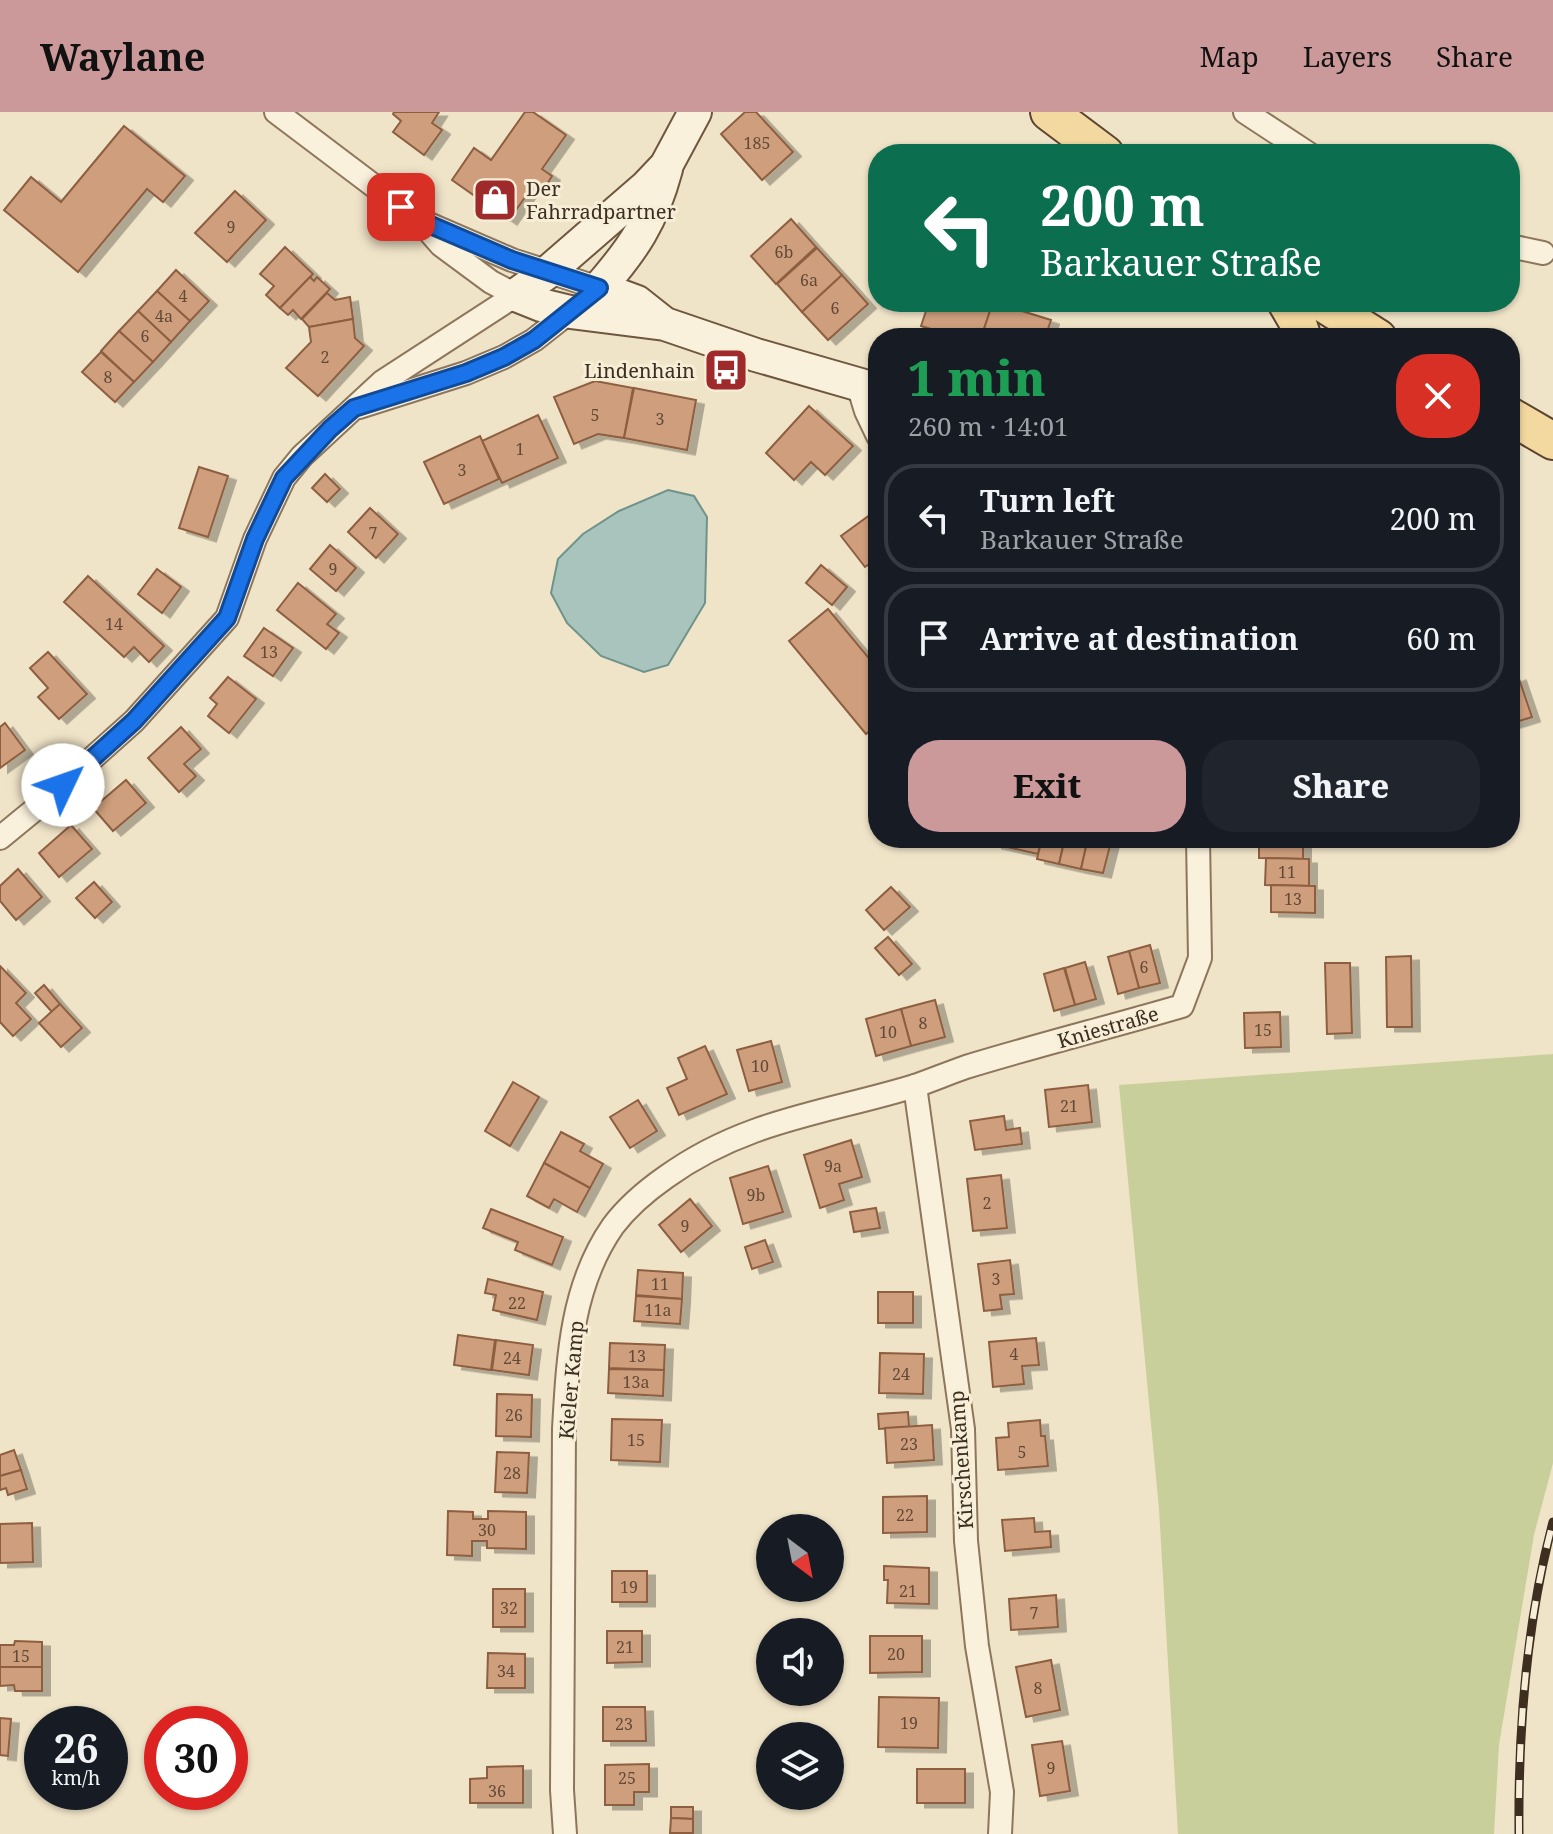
<!DOCTYPE html>
<meta charset="utf-8">
<style>
body{margin:0;font-family:"Noto Serif",serif;background:#20242c;color:#f1f3f6;height:100vh;display:flex;flex-direction:column;font-size:30px;white-space:nowrap}
*{box-sizing:border-box;margin:0}
p{font-size:26px;color:#9ea1a6}
.icon{flex:none;width:44px;height:44px;fill:none;stroke:currentColor;stroke-width:2;stroke-linecap:round;stroke-linejoin:round}
.map{position:relative;flex:1;overflow:hidden}
.sheet{position:absolute;left:868px;top:216px;width:652px;height:520px;display:flex;flex-direction:column;background:#171b24;border-radius:32px;box-shadow:0 2px 6px #0004}
.sheet>*{flex:none}
.banner{position:absolute;left:868px;top:32px;width:652px;height:168px;border-radius:32px;box-shadow:0 2px 6px #0004;background:#0b6e4f;color:#fff;overflow:hidden}
.needle{width:52px;rotate:148deg}
.fabs{position:absolute;left:756px;top:1402px;display:grid;gap:16px}
.fabs a{display:grid;place-items:center;width:88px;height:88px;border-radius:50%;background:#171b24;box-shadow:0 2px 6px #0004;font-size:40px}
.speed{position:absolute;left:24px;top:1594px;display:flex;gap:16px;font-size:40px;font-weight:700;text-align:center}
.speed>*{display:grid;place-content:center;width:104px;height:104px;border-radius:50%;background:#171b24;box-shadow:0 2px 6px #0004;line-height:1}
.speed small{font-size:20px;font-weight:400}
.speed .limit{border:12px solid #d22;background:#fff;color:#111}
.pin{position:absolute;display:grid;place-items:center;width:68px;height:68px;color:#fff;margin:-34px;border-radius:16px;box-shadow:0 4px 12px #0006}
.me{position:absolute;width:88px;margin:-44px;rotate:48deg;stroke-linejoin:round;filter:drop-shadow(0 0 6px #0008)}
.turn{display:flex;align-items:center;gap:28px;height:168px;padding:0 40px;font-size:36px}
.turn .icon{width:104px;height:104px;stroke-width:2.5}
.turn b{display:block;font-size:56px;line-height:68px}
.round{display:grid;place-items:center;flex:none;width:84px;height:84px;border-radius:32px;background:#20242c}
.headline{display:flex;align-items:center;justify-content:space-between;height:136px;padding:0 40px}
h1{font-size:48px;font-weight:800;line-height:60px;color:#1e9e55}
.primary-button{display:flex;gap:16px;margin-top:auto;padding:16px 40px}
.primary-button a{flex:1;height:92px;border-radius:32px;background:#cc999b;color:#111;font-size:32px;font-weight:800;line-height:92px;text-align:center}
.primary-button a+a{background:#20242c;color:#f1f3f6}
ul{padding:0;list-style:none}
li{display:flex;align-items:center;gap:24px;height:108px;margin:0 16px 12px;padding:0 24px;border:4px solid #363941;border-radius:32px}
li div{flex:1}
li b{display:block;font-size:30px}
li em{font-style:normal}
header{display:flex;align-items:center;gap:48px;box-sizing:border-box;height:112px;padding:0 40px;background:#cc999b;color:#111}
header strong{font-size:38px}
nav{display:flex;gap:44px;margin-inline-start:auto;font-size:28px}
.map>svg:first-child{display:block}
.green{fill:#c9cf9b}
.water{fill:#a9c4bc;stroke:#6f938a;stroke-width:2}
.building{fill:#cf9f7d;stroke:#8d5f41;stroke-width:2;filter:url(#shadow)}
.lines{fill:none;stroke-linecap:round;stroke-linejoin:round}
.street-casing{stroke:#8d765c;stroke-width:26}
.secondary-casing{stroke:#6f573f;stroke-width:36}
.primary-casing{stroke:#5b4430;stroke-width:40}
.street{stroke:#faf1dc;stroke-width:22}
.secondary{stroke:#faf1dc;stroke-width:32}
.primary{stroke:#f3d9a0;stroke-width:36}
.rail-casing{stroke:#3d2e20;stroke-width:9}
.rail{stroke:#f7eed8;stroke-width:6;stroke-dasharray:18;stroke-linecap:butt}
.route-casing{stroke:#114b97;stroke-width:20}
.route{stroke:#1a73e8;stroke-width:14}
.labels{text-anchor:middle;dominant-baseline:central;stroke-width:6;stroke-linejoin:round;paint-order:stroke}
.number-label{font-size:16px;fill:#624a37}
.poi-label{font-size:20px;fill:#3d2e20;stroke:#f7eed8;text-anchor:start}
.street-label{font-size:20px;fill:#3d2e20;stroke:#f7eed8}
</style>
<header>
<strong>Waylane</strong>
<nav><a>Map</a><a>Layers</a><a>Share</a></nav>
</header>
<div class="map">
<svg width="1553" height="1722" viewBox="0 0 1553 1722">
<defs>
<filter id="shadow"><feDropShadow dx="8" dy="4.5" stdDeviation="0" flood-color="#0004"/></filter>
</defs>
<rect width="100%" height="100%" fill="#f0e4c8"/>
<path class="green" d="M1553 942V1351L1534 1423 1499 1633 1494 1722H1178L1159 1397 1119 973Z"/>
<path class="water" d="M668 378 694 384 707 405 705 491 668 553 644 560 601 544 567 511 551 481 558 447 583 422 619 399Z"/>
<g class="building">
<path d="M394 0H439L432 11 442 18 424 43 393 20 401 9 393 2Z"/>
<path d="M525 0H533L566 23 542 57 552 64 544 77 535 71 509 108 452 68 474 36 491 48Z"/>
<path d="M745 0H756L793 40 762 68 721 22Z"/>
<path d="M124 14 185 64 163 90 147 77 78 160 4 98 31 65 61 90Z"/>
<path d="M235 79 266 108 227 150 195 121Z"/>
<path d="M791 107 816 135 776 172 751 144Z"/>
<path d="M285 135 313 162 280 196 266 183 274 174 260 162Z"/>
<path d="M817 136 842 163 802 200 777 172Z"/>
<path d="M176 158 209 189 190 209 157 179Z"/>
<path d="M842 163 868 192 828 228 802 200Z"/>
<path d="M310 165 314 169 317 165 330 177 301 207 293 198 288 203 280 196Z"/>
<path d="M157 179 190 209 171 230 138 199Z"/>
<path d="M327 181 335 188 350 185 353 207 309 215 302 207Z"/>
<path d="M929 190H993L981 226H960L921 214Z"/>
<path d="M993 190 1051 208 1045 226H981Z"/>
<path d="M138 199 171 230 153 250 119 219Z"/>
<path d="M353 207 355 226 364 234 318 284 286 256 311 230 309 215Z"/>
<path d="M119 219 153 250 134 270 101 239Z"/>
<path d="M101 240 134 270 115 290 82 260Z"/>
<path d="M595 269 633 276 624 326 598 322 574 332 554 285Z"/>
<path d="M634 276 696 288 687 338 624 326Z"/>
<path d="M809 294 853 334 825 363 811 350 794 368 766 341Z"/>
<path d="M538 303 558 346 502 371 482 329Z"/>
<path d="M480 324 499 367 444 392 424 350Z"/>
<path d="M199 355 228 364 208 425 179 416Z"/>
<path d="M325 362 340 377 327 390 312 376Z"/>
<path d="M370 396 398 422 376 446 348 420Z"/>
<path d="M878 397V446L865 455 841 424Z"/>
<path d="M330 433 356 456 336 479 310 457Z"/>
<path d="M821 453 847 475 832 493 806 471Z"/>
<path d="M157 457 181 475 162 501 138 482Z"/>
<path d="M88 464 164 534 149 550 134 535 124 545 64 490Z"/>
<path d="M298 471 336 502 327 512 339 521 326 537 277 498Z"/>
<path d="M828 497 878 557V612L866 622 789 529Z"/>
<path d="M264 516 293 536 273 564 244 544Z"/>
<path d="M48 540 87 582 59 607 38 585 48 576 30 556Z"/>
<path d="M1518 564 1532 605 1510 612V567Z"/>
<path d="M228 565 256 587 229 621 208 604 217 592 210 586Z"/>
<path d="M5 611 25 638 0 656V615Z"/>
<path d="M181 615 201 637 184 652 196 664 179 680 148 646Z"/>
<path d="M126 668 146 691 113 719 93 696Z"/>
<path d="M71 713 92 737 59 765 39 741Z"/>
<path d="M995 726H1018L1016 737 994 732Z"/>
<path d="M1018 726H1042L1038 742 1016 737Z"/>
<path d="M1042 726H1065L1059 752 1037 747Z"/>
<path d="M1065 726H1088L1081 757 1059 752Z"/>
<path d="M1088 726H1112L1103 761 1081 757Z"/>
<path d="M1259 726H1303V747L1259 746Z"/>
<path d="M1266 746 1309 747V774L1265 773Z"/>
<path d="M18 757 42 785 16 808 0 789V774Z"/>
<path d="M94 770 112 790 95 806 76 786Z"/>
<path d="M1271 773 1315 774V801L1271 800Z"/>
<path d="M891 775 910 795 884 818 866 798Z"/>
<path d="M888 825 912 852 899 863 875 836Z"/>
<path d="M1150 833 1160 871 1139 876 1129 839Z"/>
<path d="M1129 839 1139 876 1118 882 1108 845Z"/>
<path d="M1411 844 1412 915H1387L1386 845Z"/>
<path d="M1085 850 1096 887 1075 893 1065 856Z"/>
<path d="M1325 851H1350L1352 921 1327 922Z"/>
<path d="M0 854 26 881 16 891 31 907 13 924 0 910Z"/>
<path d="M1064 856 1075 893 1054 899 1044 862Z"/>
<path d="M44 873 60 892 52 900 35 881Z"/>
<path d="M935 888 945 925 911 934 901 897Z"/>
<path d="M60 892 82 916 61 935 39 911Z"/>
<path d="M901 897 911 934 876 944 866 907Z"/>
<path d="M1280 900 1281 935 1245 936 1244 901Z"/>
<path d="M771 929 782 970 749 979 737 938Z"/>
<path d="M705 934 727 982 679 1003 667 976 687 967 678 946Z"/>
<path d="M513 970 539 985 510 1034 485 1019Z"/>
<path d="M1088 973 1092 1010 1049 1015 1045 978Z"/>
<path d="M638 988 657 1019 630 1036 610 1005Z"/>
<path d="M1004 1004 1006 1018 1020 1016 1022 1032 975 1038 970 1009Z"/>
<path d="M561 1020 584 1032 580 1039 603 1052 590 1076 544 1051Z"/>
<path d="M851 1028 862 1065 839 1072 844 1088 820 1096 804 1043Z"/>
<path d="M544 1051 590 1076 577 1100 554 1087 549 1096 527 1084Z"/>
<path d="M768 1054 783 1100 743 1112 730 1066Z"/>
<path d="M1001 1063 1007 1116 973 1119 967 1067Z"/>
<path d="M690 1087 712 1114 681 1140 659 1113Z"/>
<path d="M876 1096 880 1116 854 1120 850 1100Z"/>
<path d="M491 1097 563 1125 552 1153 515 1138 518 1130 483 1116Z"/>
<path d="M765 1128 773 1150 752 1157 745 1135Z"/>
<path d="M1010 1148 1014 1182 1000 1183 1002 1197 984 1199 978 1152Z"/>
<path d="M638 1158 683 1161 682 1187 636 1183Z"/>
<path d="M488 1167 543 1180 537 1208 493 1198 496 1183 485 1181Z"/>
<rect x="878" y="1180" width="35" height="31"/>
<path d="M636 1184 682 1187 680 1212 634 1209Z"/>
<path d="M458 1223 495 1228 491 1258 454 1253Z"/>
<path d="M1036 1226 1039 1253 1022 1254 1024 1272 993 1275 989 1230Z"/>
<path d="M496 1228 533 1233 529 1263 492 1258Z"/>
<path d="M610 1231 665 1233 664 1258 609 1256Z"/>
<path d="M880 1241 924 1242 923 1282 879 1281Z"/>
<path d="M609 1257 664 1258 663 1284 608 1281Z"/>
<path d="M497 1282 532 1283 531 1325 496 1324Z"/>
<path d="M908 1300 909 1315 879 1317 878 1302Z"/>
<path d="M612 1307 662 1308 660 1350 611 1348Z"/>
<path d="M1040 1308 1041 1324H1045L1048 1354 998 1358 996 1326 1009 1325 1008 1311Z"/>
<path d="M932 1313 934 1348 887 1351 885 1316Z"/>
<path d="M14 1338 21 1358 0 1364V1343Z"/>
<path d="M497 1340 529 1341 527 1381 495 1380Z"/>
<path d="M21 1358 27 1377 8 1383 6 1376 0 1378V1364Z"/>
<path d="M927 1384V1420L883 1421V1385Z"/>
<path d="M448 1399 473 1400V1407H488V1399L526 1400V1437L487 1436V1429H472V1444L447 1443Z"/>
<path d="M1034 1406 1035 1420 1050 1419 1051 1435 1005 1439 1002 1408Z"/>
<path d="M32 1411 33 1450 0 1451V1412Z"/>
<path d="M884 1454 929 1456V1492L887 1491 888 1468H884Z"/>
<rect x="612" y="1459" width="35" height="31"/>
<rect x="493" y="1477" width="32" height="38"/>
<path d="M1056 1483 1058 1515 1011 1518 1009 1487Z"/>
<path d="M607 1519H642V1550L607 1551Z"/>
<path d="M870 1524H922V1560L870 1561Z"/>
<path d="M15 1529 42 1530V1555H0V1533H14Z"/>
<path d="M488 1541 525 1542V1576H487Z"/>
<path d="M1051 1548 1060 1598 1026 1605 1016 1555Z"/>
<path d="M0 1555H42V1579H15L14 1573 0 1574Z"/>
<path d="M879 1585 939 1586 938 1636 878 1635Z"/>
<path d="M603 1595H645L646 1629H603Z"/>
<path d="M0 1606 11 1607 8 1644 0 1643Z"/>
<path d="M1062 1629 1070 1679 1040 1684 1032 1633Z"/>
<path d="M649 1652V1680H634V1693H605V1653Z"/>
<path d="M523 1654V1691H470V1667L487 1666V1655Z"/>
<rect x="917" y="1657" width="48" height="34"/>
<path d="M671 1695H693V1707L671 1706Z"/>
<path d="M671 1706 693 1707V1721H670Z"/>
</g>
<g class="lines">
<g class="street-casing">
<g id="street">
<path d="M1245 0 1309 42"/>
<path d="M424 110 512 148 599 176"/>
<path d="M1510 134 1543 141"/>
<path d="M858 273 866 299 878 324"/>
<path d="M359 295 466 261 504 245 534 228 576 195"/>
<path d="M0 726 39 694 134 609 227 506 255 427 284 366 302 344 382 270 516 183 491 170 441 133 419 108 276 0"/>
<path d="M915 974 963 1317 966 1429 977 1534 1002 1680 1000 1722"/>
<path d="M565 1722 562 1678 564 1317C568 1247 571 1174 613 1114 628 1094 646 1079 666 1065 745 1008 826 1001 915 974 932 968 949 961 966 955 1038 933 1110 915 1182 894L1200 846 1198 726"/>
</g>
</g>
<g class="secondary-casing">
<g id="secondary">
<path d="M516 183 541 193 570 200 665 212 756 243 878 278"/>
<path d="M516 183 548 160 647 74 666 54 695 0"/>
<path d="M661 209 637 190 599 176C634 136 652 109 666 57"/>
</g>
</g>
<g class="primary-casing">
<g id="primary">
<path d="M1049 0 1105 42"/>
<path d="M1286 190 1297 209 1303 226"/>
<path d="M1321 190 1378 226"/>
<path d="M1510 304 1553 329"/>
</g>
</g>
<use href="#street" class="street"/>
<use href="#secondary" class="secondary"/>
<use href="#primary" class="primary"/>
<g class="rail-casing">
<path id="rail" d="M1519 1722C1518 1617 1526 1511 1553 1410"/>
</g>
<use href="#rail" class="rail"/>
</g>
<g class="lines">
<g class="route-casing">
<path id="route" d="M63 673 134 609 227 506 255 427 284 366 330 317 354 296 466 261 504 245 534 228 599 176 512 148 419 108 401 95"/>
</g>
<use href="#route" class="route"/>
</g>
<defs>
<g id="shop-square" transform="scale(2.3)"><rect x="-9" y="-9" width="18" height="18" rx="4" fill="#9e2a2b" stroke="#f7eed8"/><path d="M-5-2.5h2.3a2.7 3.5 0 0 1 5.4 0H5L5.5 6h-11ZM-1.5-2.5h3a1.5 2.3 0 0 0-3 0Z" fill="#fff"/></g>
<g id="bus-square" transform="scale(2.3)"><rect x="-9" y="-9" width="18" height="18" rx="4" fill="#9e2a2b" stroke="#f7eed8"/><path d="M-5-6H5V4H4V6H2V4H-2V6H-4V4H-5ZM-3.5-4V0h7V-4ZM-3.5 1.2v1.5H-2V1.2ZM2 1.2v1.5H3.5V1.2Z" fill="#fff"/></g>
</defs>
<g fill-rule="evenodd">
<use href="#shop-square" x="495" y="88"/>
<use href="#bus-square" x="726" y="258"/>
</g>
<g class="labels">
<g class="number-label">
<text x="757" y="31">185</text>
<text x="231" y="115">9</text>
<text x="784" y="140">6b</text>
<text x="809" y="168">6a</text>
<text x="183" y="184">4</text>
<text x="835" y="196">6</text>
<text x="164" y="204">4a</text>
<text x="145" y="224">6</text>
<text x="325" y="245">2</text>
<text x="108" y="265">8</text>
<text x="595" y="303">5</text>
<text x="660" y="307">3</text>
<text x="520" y="337">1</text>
<text x="462" y="358">3</text>
<text x="373" y="421">7</text>
<text x="333" y="457">9</text>
<text x="114" y="512">14</text>
<text x="269" y="540">13</text>
<text x="1287" y="760">11</text>
<text x="1293" y="787">13</text>
<text x="1144" y="855">6</text>
<text x="923" y="911">8</text>
<text x="1263" y="918">15</text>
<text x="888" y="920">10</text>
<text x="760" y="954">10</text>
<text x="1069" y="994">21</text>
<text x="833" y="1054">9a</text>
<text x="756" y="1083">9b</text>
<text x="987" y="1091">2</text>
<text x="685" y="1114">9</text>
<text x="996" y="1167">3</text>
<text x="660" y="1172">11</text>
<text x="517" y="1191">22</text>
<text x="658" y="1198">11a</text>
<text x="1014" y="1242">4</text>
<text x="637" y="1244">13</text>
<text x="512" y="1246">24</text>
<text x="901" y="1262">24</text>
<text x="636" y="1270">13a</text>
<text x="514" y="1303">26</text>
<text x="636" y="1328">15</text>
<text x="909" y="1332">23</text>
<text x="1022" y="1340">5</text>
<text x="512" y="1361">28</text>
<text x="905" y="1403">22</text>
<text x="487" y="1418">30</text>
<text x="629" y="1475">19</text>
<text x="908" y="1479">21</text>
<text x="509" y="1496">32</text>
<text x="1034" y="1501">7</text>
<text x="625" y="1535">21</text>
<text x="896" y="1542">20</text>
<text x="21" y="1544">15</text>
<text x="506" y="1559">34</text>
<text x="1038" y="1576">8</text>
<text x="909" y="1611">19</text>
<text x="624" y="1612">23</text>
<text x="1051" y="1656">9</text>
<text x="627" y="1666">25</text>
<text x="497" y="1679">36</text>
</g>
<g class="poi-label">
<text x="526" y="76">Der<tspan x="526" dy="23">Fahrradpartner</tspan></text>
<text x="695" y="258" text-anchor="end">Lindenhain</text>
</g>
<g class="street-label">
<text transform="translate(1108 915) rotate(-16)">Kniestraße</text>
<text transform="translate(571 1268) rotate(-85)">Kieler Kamp</text>
<text transform="translate(961 1348) rotate(-94)">Kirschenkamp</text>
</g>
</g>
</svg>
<div class="fabs">
<a><svg class="needle" viewBox="-14 -14 28 28"><path d="M0-13l5 13h-10z" fill="#e53935"/><path d="M0 13l5-13h-10z" fill="#9ea1a6"/></svg></a>
<a><svg class="icon" aria-label="sound" viewBox="0 0 24 24"><path d="M4 9h4l5-4v14l-5-4H4zM17 9q2 3 0 6"/></svg></a>
<a><svg class="icon" aria-label="layers" viewBox="0 0 24 24"><path d="M12 4l9 5-9 5-9-5zM3 14l9 5 9-5"/></svg></a>
</div>
<div class="speed"><div>26<small>km/h</small></div><div class="limit">30</div></div>
<div class="pin" style="left:401px;top:95px;background:#d93025"><svg class="icon" aria-label="arrive" viewBox="0 0 24 24"><path d="M6 21V4h12l-3 4 3 4H6"/></svg></div>
<svg class="me" style="left:63px;top:673px" viewBox="-20 -20 40 40"><circle r="19" fill="#fff"/><path d="M0-13L10 11 0 6-10 11z" fill="#1a73e8"/></svg>
<div class="banner">
<div class="turn"><svg class="icon" aria-label="left" viewBox="0 0 24 24"><path d="M17 20v-9H6M10 6l-5 5 5 5"/></svg><div><b>200 m</b>Barkauer Straße</div></div>
</div>
<section class="sheet">
<div class="headline"><div><h1>1 min</h1><p>260 m · 14:01</p></div><a class="round" style="background:#d93025;color:#fff"><svg class="icon" aria-label="close" viewBox="0 0 24 24"><path d="M6 6l12 12M18 6L6 18"/></svg></a></div>
<ul>
<li><svg class="icon" aria-label="left" viewBox="0 0 24 24"><path d="M17 20v-9H6M10 6l-5 5 5 5"/></svg><div><b>Turn left</b><p>Barkauer Straße</p></div><em>200 m</em></li>
<li><svg class="icon" aria-label="arrive" viewBox="0 0 24 24"><path d="M6 21V4h12l-3 4 3 4H6"/></svg><div><b>Arrive at destination</b></div><em>60 m</em></li>
</ul>
<div class="primary-button"><a>Exit</a><a>Share</a></div>
</section>
</div>
